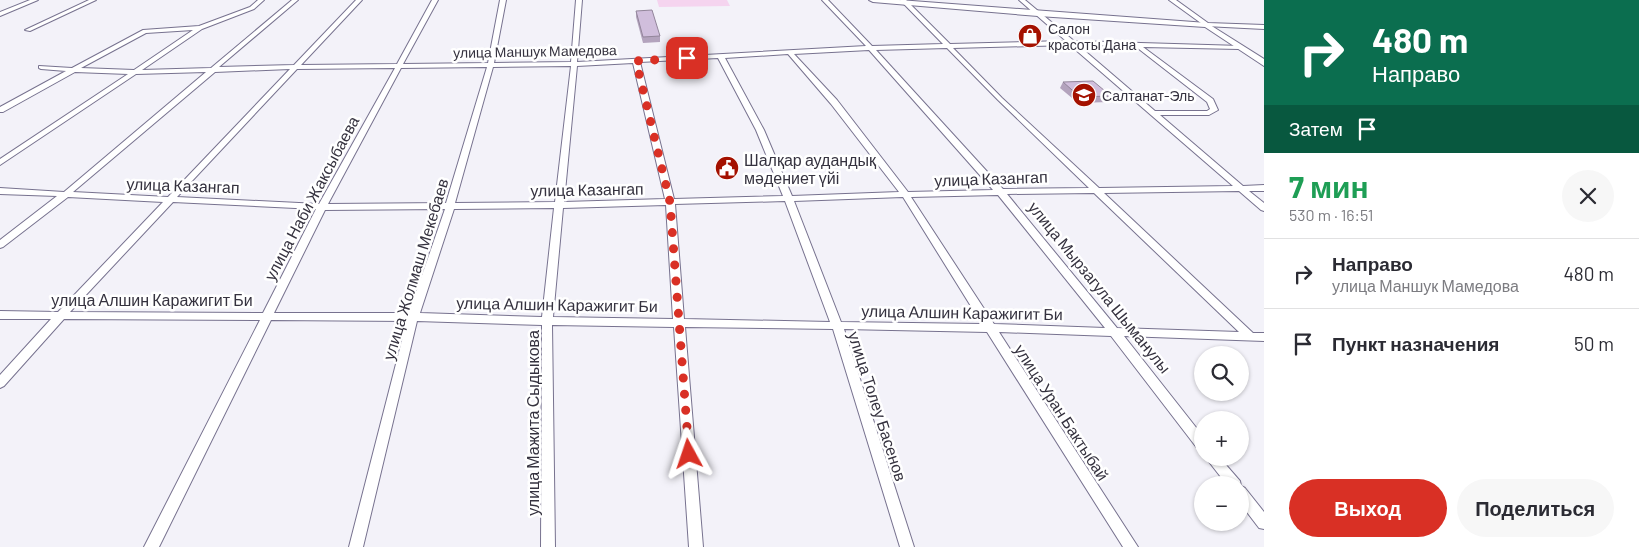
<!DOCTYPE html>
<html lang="ru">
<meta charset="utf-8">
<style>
body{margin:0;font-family:Barlow,sans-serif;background:#f7f7f7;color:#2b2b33;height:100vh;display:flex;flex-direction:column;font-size:19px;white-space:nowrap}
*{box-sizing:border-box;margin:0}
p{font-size:16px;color:#7c7c81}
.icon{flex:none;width:28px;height:28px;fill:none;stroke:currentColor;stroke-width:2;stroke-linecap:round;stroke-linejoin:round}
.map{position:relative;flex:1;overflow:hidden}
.details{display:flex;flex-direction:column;background:#fff;width:375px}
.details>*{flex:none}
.hud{background:#0b6e4f;color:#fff;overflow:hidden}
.buttons{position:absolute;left:1194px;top:346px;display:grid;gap:10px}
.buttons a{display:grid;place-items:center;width:55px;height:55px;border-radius:50%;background:#fff;box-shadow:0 1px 4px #0004;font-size:25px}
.pin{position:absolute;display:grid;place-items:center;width:42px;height:42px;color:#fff;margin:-21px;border-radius:10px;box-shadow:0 2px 8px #0006}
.me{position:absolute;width:55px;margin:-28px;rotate:355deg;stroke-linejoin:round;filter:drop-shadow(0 0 4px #0008)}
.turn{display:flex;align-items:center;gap:18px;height:105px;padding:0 25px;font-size:22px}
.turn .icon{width:65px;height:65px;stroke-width:2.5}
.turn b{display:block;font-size:35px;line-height:42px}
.then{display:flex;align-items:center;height:48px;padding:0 25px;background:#0003;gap:10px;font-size:19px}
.round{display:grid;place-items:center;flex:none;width:52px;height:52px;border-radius:26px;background:#f7f7f7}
.head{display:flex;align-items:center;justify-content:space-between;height:85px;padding:0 25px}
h1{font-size:30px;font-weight:700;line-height:38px;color:#1e9e55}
.cta{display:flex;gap:10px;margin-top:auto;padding:10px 25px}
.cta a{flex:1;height:58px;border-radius:30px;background:#d93025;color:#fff;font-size:20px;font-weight:700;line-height:58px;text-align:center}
.cta a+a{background:#f7f7f7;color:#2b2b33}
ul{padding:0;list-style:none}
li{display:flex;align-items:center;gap:15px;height:70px;padding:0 25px;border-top:1px solid #e1e1e2}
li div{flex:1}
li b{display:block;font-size:19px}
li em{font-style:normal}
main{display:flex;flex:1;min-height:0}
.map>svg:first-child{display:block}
.green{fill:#f5d4ef}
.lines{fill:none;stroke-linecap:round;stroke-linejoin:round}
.street-casing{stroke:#77728f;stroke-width:2}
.secondary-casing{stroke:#77728f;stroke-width:2}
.street{fill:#fff;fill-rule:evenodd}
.secondary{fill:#fff;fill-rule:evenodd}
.wall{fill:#b3a3bd}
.building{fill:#d0bedc;stroke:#92859a}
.route{stroke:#d93025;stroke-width:9;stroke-dasharray:0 16.2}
.labels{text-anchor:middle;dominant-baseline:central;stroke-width:5;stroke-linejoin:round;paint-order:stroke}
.far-poi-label{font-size:14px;fill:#35323f;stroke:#fff;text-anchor:start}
.far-street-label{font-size:14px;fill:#35323f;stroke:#fff}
.poi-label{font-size:16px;fill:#35323f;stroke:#fff;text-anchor:start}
.street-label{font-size:16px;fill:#35323f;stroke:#fff}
</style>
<main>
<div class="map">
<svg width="1264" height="547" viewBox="0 0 1264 547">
<rect width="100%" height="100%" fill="#f3f2f9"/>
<path class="green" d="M657 0H727L730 6 659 7Z"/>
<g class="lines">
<g class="street-casing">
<g id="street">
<path d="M30 0H38L0 16V12Z"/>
<path d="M89 0H96L30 31 25 30Z"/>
<path d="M258 0H264L254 9 202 29 142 70 211 68 292 0H298L219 67 294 65 356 0H362L301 65 397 64 432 0H438L403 64 488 63 500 0H506L494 63 571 62 576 0H582L577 62 866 46 822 0H828L872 46 943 44 900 0H906L950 44 1066 41 1019 0H1025L1074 41 1241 46 1242 47 1239 49 1143 47 1213 99 1218 110 1209 115H1160L1243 186 1264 185V191H1249L1264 203V211L1261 210 1239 191 1104 193 1253 333H1264V341L1124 336 1202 435V449L1197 448 1111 336 999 332 1138 547H1123L987 332 844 329 914 547H900L833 329 685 327 703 547H689L674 327 552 325 555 547H541L542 325 417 321 363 547H349L407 321 271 320 159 547H144L260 320 64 319 4 386 0 388V375L51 319H0V311L58 312 163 202 68 197 3 247 0 248V240L57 196 0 194V188L64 192 206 72 136 74 0 165V159L128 74 75 72 3 112H0V107L66 71 41 69 39 68V66L72 68 143 30 199 26 250 7ZM193 30 134 70 81 68 146 33ZM1070 45 1233 186 1099 188 1002 98 953 48ZM1078 45 1135 46 1207 102 1210 109 1207 111H1155ZM947 48 998 100 1089 188 1003 189 876 50ZM869 50 993 190 908 192 837 100 794 54ZM788 54 831 104 899 192 792 196 764 130 725 58ZM718 58 756 130 783 196 674 199 640 62ZM633 63 665 199 564 202 577 66ZM571 66 555 202 455 203 493 67ZM487 67 446 203 328 204 401 68ZM395 68 319 204 177 197 297 69ZM290 69 168 197 73 192 215 72ZM1094 193 1239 332 1117 328 1007 194ZM998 195 1105 328 994 324 911 197ZM903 197 982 324 841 322 794 201ZM785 201 830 322 684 319 675 204ZM173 202 316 209 263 313 70 312ZM666 205 673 319 553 317 563 208ZM554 208 542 317 420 313 454 209ZM445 209 409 313H274L325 210Z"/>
<path d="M1169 0H1176L1208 23 1264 25V29L1205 26Z"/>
<path d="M1206 458H1220L1240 481 1241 486 1245 488 1264 512V529L1259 528 1240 503V485H1227Z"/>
</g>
</g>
<g class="secondary-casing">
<path id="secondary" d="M869 0H899L1207 23 1264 59V66L1205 27 1038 16 873 2Z"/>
</g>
<use href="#street" class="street"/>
<use href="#secondary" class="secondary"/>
</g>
<g class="wall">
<path d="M636 11 660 36V42L643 43 636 17Z"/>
<path d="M1063 82 1111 96 1109 102 1078 103 1060 88Z"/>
</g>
<g class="building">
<path d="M652 10 660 36 643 37 636 11Z"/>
<path d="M1093 81 1111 96 1080 97 1063 82Z"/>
</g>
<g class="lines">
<path class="route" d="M687 58 636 61 670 202 689 454"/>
</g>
<defs>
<g id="shop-disc" transform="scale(1.25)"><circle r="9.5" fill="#a41100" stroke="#fff"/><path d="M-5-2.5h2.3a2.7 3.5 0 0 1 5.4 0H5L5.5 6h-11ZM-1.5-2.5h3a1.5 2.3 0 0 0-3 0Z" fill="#fff"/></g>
<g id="school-disc" transform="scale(1.25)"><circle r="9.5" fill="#a41100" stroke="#fff"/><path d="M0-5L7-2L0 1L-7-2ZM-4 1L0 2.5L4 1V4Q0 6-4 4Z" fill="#fff"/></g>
<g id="civic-disc" transform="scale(1.25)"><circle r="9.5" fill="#a41100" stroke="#fff"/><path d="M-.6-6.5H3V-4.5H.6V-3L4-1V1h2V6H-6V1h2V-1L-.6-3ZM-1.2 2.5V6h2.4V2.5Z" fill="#fff"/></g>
</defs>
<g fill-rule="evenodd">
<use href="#shop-disc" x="1030" y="36"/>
<use href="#school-disc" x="1084" y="95"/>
<use href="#civic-disc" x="727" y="168"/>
</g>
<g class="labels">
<g class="far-poi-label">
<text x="1048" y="28">Салон<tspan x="1048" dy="16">красоты Дана</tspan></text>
<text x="1102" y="95">Салтанат-Эль</text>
</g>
<g class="far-street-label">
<text transform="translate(535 51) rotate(-1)">улица Маншук Мамедова</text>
</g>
<g class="poi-label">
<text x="744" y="159">Шалқар аудандық<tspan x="744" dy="18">мәдениет үйі</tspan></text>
</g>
<g class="street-label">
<text transform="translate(991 178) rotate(-2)">улица Казангап</text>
<text transform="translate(183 185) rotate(2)">улица Казангап</text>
<text transform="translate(587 189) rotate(-1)">улица Казангап</text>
<text transform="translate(311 198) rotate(-62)">улица Наби Жаксыбаева</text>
<text transform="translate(415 269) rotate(-73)">улица Жолмаш Мекебаев</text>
<text transform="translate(1100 287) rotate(51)">улица Мырзагула Шыманулы</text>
<text x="152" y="299">улица Алшин Каражигит Би</text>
<text transform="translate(557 304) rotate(1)">улица Алшин Каражигит Би</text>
<text transform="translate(962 312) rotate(1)">улица Алшин Каражигит Би</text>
<text transform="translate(878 406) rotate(72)">улица Толеу Басенов</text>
<text transform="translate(1062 412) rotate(57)">улица Уран Бактыбай</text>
<text transform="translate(532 423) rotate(-90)">улица Мажита Сыдыкова</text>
</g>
</g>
</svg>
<div class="buttons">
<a><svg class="icon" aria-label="search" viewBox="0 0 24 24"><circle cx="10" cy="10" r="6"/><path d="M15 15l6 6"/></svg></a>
<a>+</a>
<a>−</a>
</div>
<div class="pin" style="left:687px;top:58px;background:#d93025"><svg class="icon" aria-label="arrive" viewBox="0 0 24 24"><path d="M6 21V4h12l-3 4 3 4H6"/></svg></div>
<svg class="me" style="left:689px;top:454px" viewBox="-20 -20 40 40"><path d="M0-17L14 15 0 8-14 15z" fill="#d93025" stroke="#fff" stroke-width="4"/></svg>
</div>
<section class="details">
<div class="hud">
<div class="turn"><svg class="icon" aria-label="right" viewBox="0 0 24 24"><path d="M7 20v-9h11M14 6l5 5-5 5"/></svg><div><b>480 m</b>Направо</div></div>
<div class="then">Затем<svg class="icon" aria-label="arrive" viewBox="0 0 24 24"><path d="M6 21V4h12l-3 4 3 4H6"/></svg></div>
</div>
<div class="head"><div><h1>7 мин</h1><p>530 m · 16:51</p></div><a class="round"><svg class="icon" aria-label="close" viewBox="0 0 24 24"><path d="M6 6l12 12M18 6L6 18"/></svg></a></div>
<ul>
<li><svg class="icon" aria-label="right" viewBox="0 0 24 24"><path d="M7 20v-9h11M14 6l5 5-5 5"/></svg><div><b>Направо</b><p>улица Маншук Мамедова</p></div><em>480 m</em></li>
<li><svg class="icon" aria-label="arrive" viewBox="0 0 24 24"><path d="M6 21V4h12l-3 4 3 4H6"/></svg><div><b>Пункт назначения</b></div><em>50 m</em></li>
</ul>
<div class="cta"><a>Выход</a><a>Поделиться</a></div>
</section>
</main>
